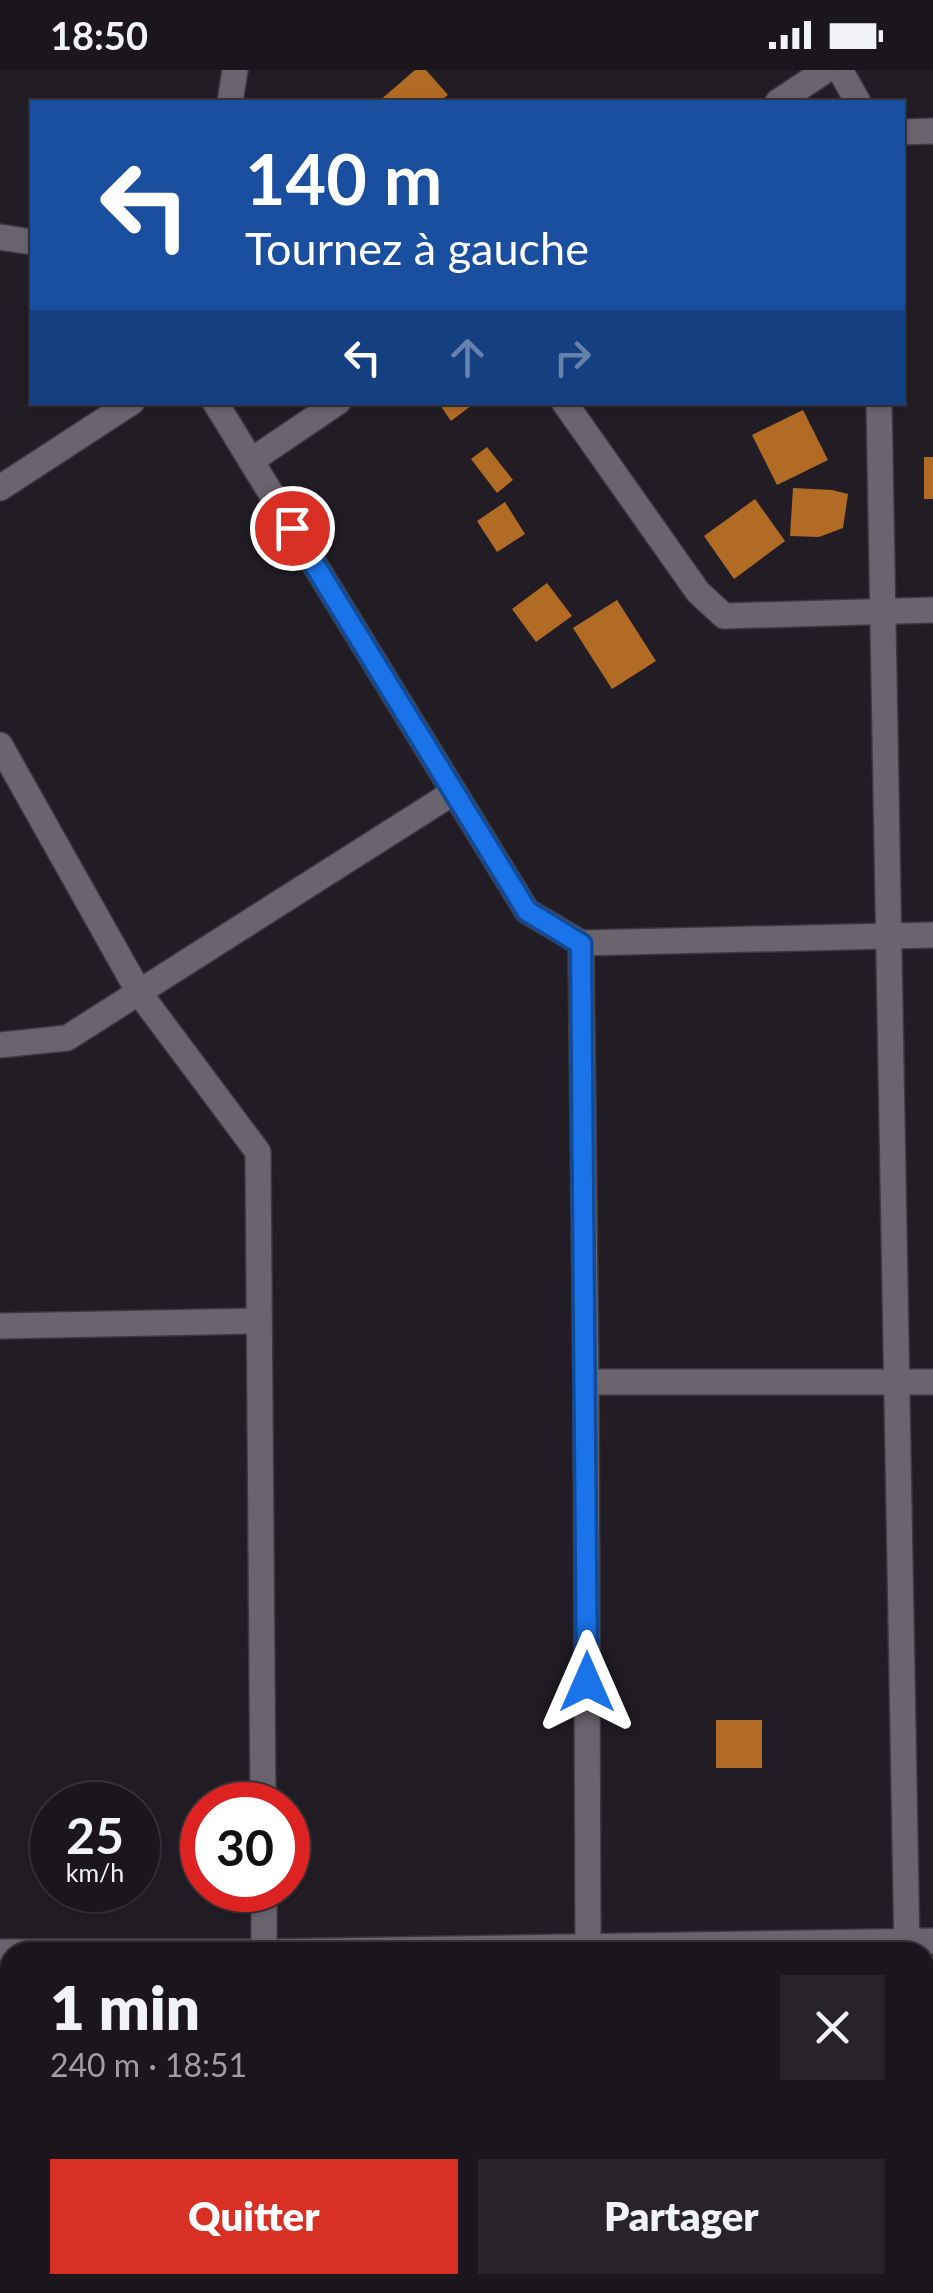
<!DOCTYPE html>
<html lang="fr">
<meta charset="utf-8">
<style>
body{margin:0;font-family:Lato,sans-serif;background:#272329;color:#f1f3f6;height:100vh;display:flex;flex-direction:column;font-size:38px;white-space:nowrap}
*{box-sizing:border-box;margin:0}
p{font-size:32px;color:#9f9fa3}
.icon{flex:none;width:55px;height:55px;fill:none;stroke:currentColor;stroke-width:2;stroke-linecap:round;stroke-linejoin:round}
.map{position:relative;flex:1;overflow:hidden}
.side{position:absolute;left:0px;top:1872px;width:935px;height:352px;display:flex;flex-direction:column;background:#1a161c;border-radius:30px 30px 0 0;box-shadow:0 2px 8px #0004,0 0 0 2px #38353b}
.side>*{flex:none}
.top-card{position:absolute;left:30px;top:30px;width:875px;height:305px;border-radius:0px;box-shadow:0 2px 8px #0004,0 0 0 2px #38353b;background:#1a4fa0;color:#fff;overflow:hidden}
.speed{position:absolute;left:30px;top:1712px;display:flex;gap:20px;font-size:50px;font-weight:700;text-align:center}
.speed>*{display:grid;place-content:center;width:130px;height:130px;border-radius:50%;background:#1a161c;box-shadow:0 2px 8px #0004,0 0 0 2px #38353b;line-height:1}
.speed small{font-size:25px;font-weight:400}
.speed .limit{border:15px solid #d22;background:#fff;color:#111}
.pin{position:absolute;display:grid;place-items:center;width:85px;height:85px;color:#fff;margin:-42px;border:5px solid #fff;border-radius:50%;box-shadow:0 2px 10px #0007}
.me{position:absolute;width:110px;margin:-55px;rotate:0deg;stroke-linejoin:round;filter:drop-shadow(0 0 8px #0008)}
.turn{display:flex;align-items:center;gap:35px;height:210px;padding:0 50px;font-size:45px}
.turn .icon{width:130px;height:130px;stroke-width:2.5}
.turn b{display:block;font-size:70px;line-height:85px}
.lanes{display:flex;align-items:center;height:95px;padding:0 50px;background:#0003;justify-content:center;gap:50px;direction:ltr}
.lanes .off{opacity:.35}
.round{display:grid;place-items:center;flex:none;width:105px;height:105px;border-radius:0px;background:#272329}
.summary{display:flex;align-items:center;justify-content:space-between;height:170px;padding:0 50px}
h1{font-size:60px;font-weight:800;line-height:75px}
.primary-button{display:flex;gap:20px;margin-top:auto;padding:20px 50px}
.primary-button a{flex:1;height:115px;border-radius:0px;background:#d93025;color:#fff;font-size:40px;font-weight:800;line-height:115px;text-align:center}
.primary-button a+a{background:#272329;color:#f1f3f6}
.status{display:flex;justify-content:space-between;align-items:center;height:70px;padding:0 50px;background:#1a161c;direction:ltr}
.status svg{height:28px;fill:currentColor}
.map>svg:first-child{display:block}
.building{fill:#b16b25}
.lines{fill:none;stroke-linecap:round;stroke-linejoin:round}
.minor-casing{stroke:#3c383e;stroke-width:28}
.major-casing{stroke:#3c383e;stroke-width:28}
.minor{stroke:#6a646e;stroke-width:25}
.major{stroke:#b386ab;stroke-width:25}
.route-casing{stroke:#114b97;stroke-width:25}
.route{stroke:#1a73e8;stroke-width:18}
</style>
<div class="status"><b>18:50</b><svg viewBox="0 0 49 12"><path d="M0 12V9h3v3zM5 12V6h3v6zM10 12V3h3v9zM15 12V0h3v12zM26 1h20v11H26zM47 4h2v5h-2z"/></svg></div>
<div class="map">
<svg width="933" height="2223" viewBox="0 0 933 2223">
<rect width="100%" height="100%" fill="#221d25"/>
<g class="building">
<path d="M415 0H426L448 25 439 32H378Z"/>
<path d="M438 332H476L451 351Z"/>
<path d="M803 340 828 390 777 415 752 365Z"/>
<path d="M487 377 513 410 497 423 471 389Z"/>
<rect x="924" y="387" width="9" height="42"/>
<path d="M793 418 832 420 848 424 843 458 819 467 790 466Z"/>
<path d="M755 429 785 471 734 509 704 466Z"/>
<path d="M505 432 525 464 497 482 477 451Z"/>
<path d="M547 513 572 546 536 572 512 539Z"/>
<path d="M617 530 656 591 612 619 573 558Z"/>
<rect x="716" y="1650" width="46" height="48"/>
</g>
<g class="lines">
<g class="minor-casing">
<g id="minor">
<path d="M840 0 858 32"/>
<path d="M230 32 235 0"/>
<path d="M778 32 826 0"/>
<path d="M902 62 933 61"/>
<path d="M0 167 32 172"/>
<path d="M215 332 527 841 581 873 933 865"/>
<path d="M564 332 698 522 724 546 933 540"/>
<path d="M879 332 907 1882"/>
<path d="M251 391 338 332"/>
<path d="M0 418 132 332"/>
<path d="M0 675 140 924 258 1082 263 1735"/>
<path d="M581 873 586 1312 588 1876"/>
<path d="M0 975 67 968 454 722"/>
<path d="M0 1256 259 1251"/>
<path d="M586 1312H933"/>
<path d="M264 1820V1882"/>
<path d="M0 1882H251"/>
<path d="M267 1882 933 1871"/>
<path d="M269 2215V2223"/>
<path d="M592 2215V2223"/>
<path d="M914 2215V2223"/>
</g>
</g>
<g class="major-casing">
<g id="major">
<path d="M925 2192H933"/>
<path d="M0 2200H10"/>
</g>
</g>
<use href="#minor" class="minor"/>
<use href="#major" class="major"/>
</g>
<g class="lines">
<g class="route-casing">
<path id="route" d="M292 458 527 841 581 874 587 1612"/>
</g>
<use href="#route" class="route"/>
</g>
</svg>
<div class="speed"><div>25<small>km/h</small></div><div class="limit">30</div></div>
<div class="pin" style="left:292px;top:458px;background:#d93025"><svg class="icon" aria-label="arrive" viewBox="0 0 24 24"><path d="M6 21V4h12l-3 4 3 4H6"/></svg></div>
<svg class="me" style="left:587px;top:1612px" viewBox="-20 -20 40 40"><path d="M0-17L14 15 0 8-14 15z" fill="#1a73e8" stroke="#fff" stroke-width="4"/></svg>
<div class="top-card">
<div class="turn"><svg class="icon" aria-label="left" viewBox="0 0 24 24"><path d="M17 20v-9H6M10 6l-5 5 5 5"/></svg><div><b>140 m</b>Tournez à gauche</div></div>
<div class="lanes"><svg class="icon" aria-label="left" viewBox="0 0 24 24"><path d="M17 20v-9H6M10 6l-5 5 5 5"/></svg><svg class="icon off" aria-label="ahead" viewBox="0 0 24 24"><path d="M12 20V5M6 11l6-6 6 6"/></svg><svg class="icon off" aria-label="right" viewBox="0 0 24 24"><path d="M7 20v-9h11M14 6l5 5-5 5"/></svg></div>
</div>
<section class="side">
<div class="summary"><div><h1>1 min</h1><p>240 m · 18:51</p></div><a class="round"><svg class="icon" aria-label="close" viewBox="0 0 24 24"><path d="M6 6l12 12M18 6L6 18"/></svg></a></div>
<div class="primary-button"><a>Quitter</a><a>Partager</a></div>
</section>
</div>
